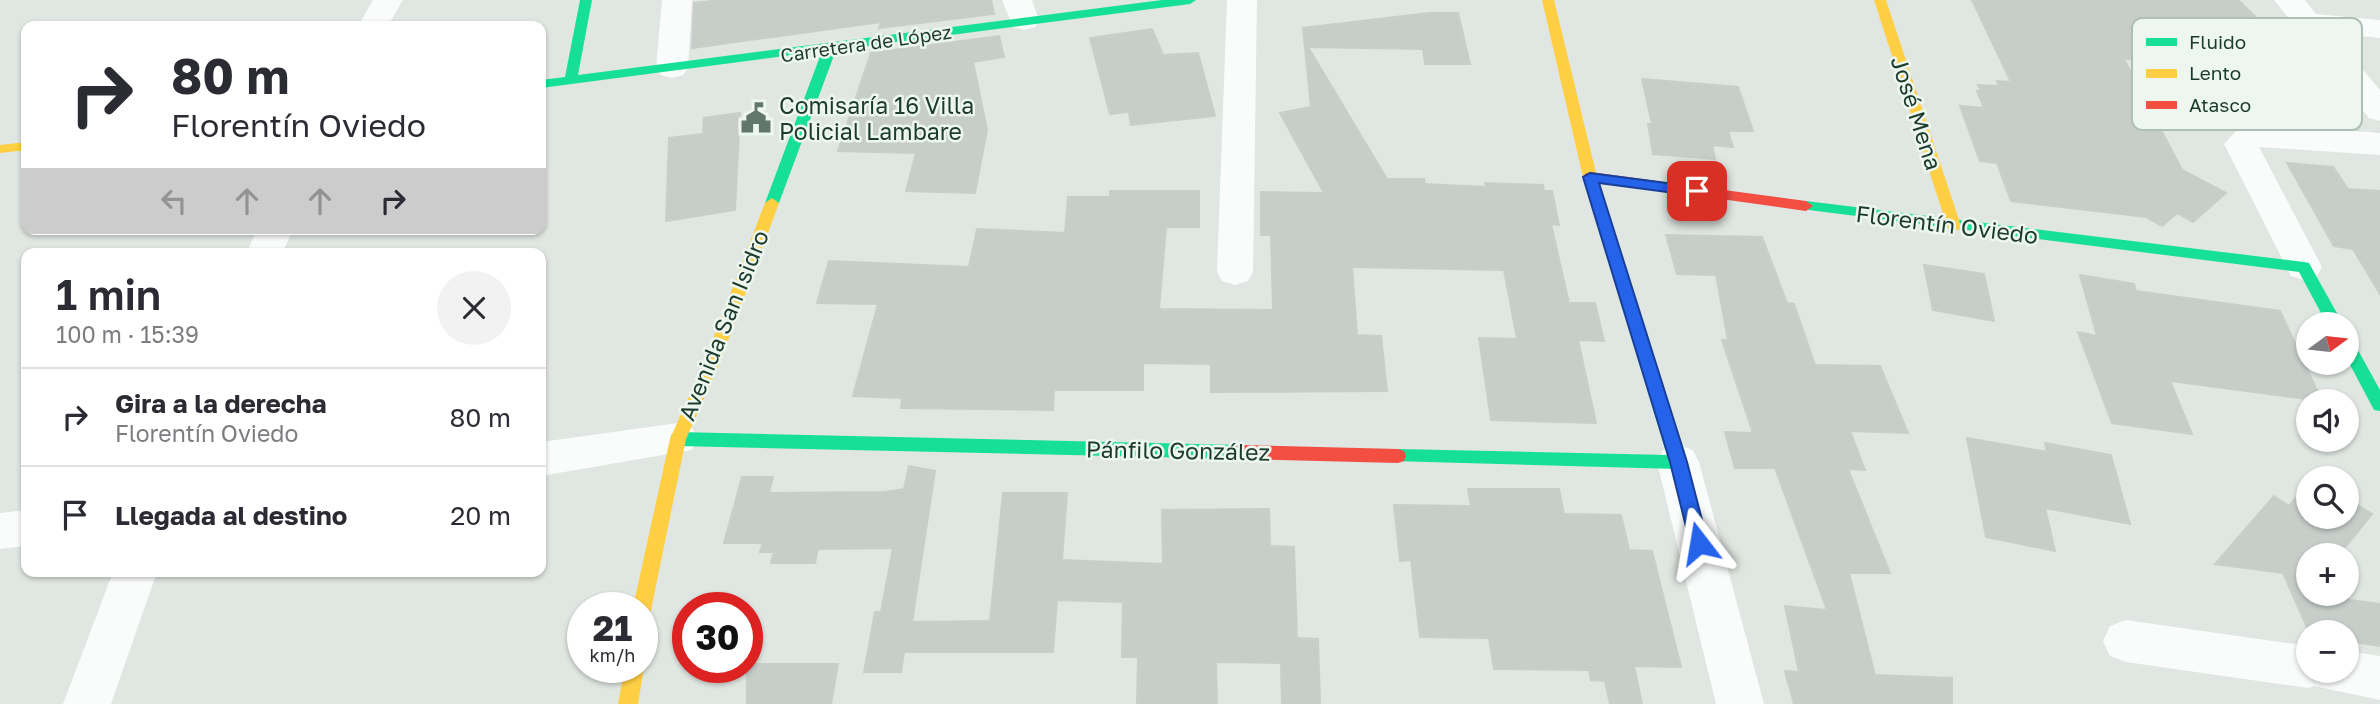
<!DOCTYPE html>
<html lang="es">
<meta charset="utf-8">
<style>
body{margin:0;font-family:"Golos Text",sans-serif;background:#f2f2f3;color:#2b2b33;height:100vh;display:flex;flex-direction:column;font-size:26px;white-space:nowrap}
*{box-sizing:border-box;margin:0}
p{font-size:23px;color:#7c7c81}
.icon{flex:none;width:38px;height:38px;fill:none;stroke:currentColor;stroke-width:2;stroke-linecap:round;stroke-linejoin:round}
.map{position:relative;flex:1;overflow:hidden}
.side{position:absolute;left:21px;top:248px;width:525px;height:329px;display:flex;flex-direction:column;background:#fff;border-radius:14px;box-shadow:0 2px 5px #0004}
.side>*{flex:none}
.guide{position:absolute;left:21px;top:21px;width:525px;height:214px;border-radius:14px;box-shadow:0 2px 5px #0004;background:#fff;color:#2b2b33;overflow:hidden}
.needle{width:46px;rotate:75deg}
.controls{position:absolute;left:2296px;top:312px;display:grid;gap:14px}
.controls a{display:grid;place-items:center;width:63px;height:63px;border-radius:50%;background:#fff;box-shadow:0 2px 5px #0004;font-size:35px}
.speed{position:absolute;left:567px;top:592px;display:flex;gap:14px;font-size:35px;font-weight:700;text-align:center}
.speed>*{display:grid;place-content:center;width:91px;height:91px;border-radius:50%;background:#fff;box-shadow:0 2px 5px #0004;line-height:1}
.speed small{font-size:18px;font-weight:400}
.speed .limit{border:10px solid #d22;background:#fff;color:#111}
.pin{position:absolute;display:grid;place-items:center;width:60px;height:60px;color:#fff;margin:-30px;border-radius:14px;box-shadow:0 4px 10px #0006}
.me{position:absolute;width:77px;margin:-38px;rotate:346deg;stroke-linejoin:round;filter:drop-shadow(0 0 5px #0008)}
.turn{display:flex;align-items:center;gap:24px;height:147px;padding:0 35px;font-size:32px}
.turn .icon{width:91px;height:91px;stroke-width:2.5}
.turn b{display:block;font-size:49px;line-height:60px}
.lanes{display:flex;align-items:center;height:66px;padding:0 35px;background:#0003;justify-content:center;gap:35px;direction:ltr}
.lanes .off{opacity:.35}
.round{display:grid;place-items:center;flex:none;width:74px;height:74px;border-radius:37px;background:#f2f2f3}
.headline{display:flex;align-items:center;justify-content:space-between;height:119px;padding:0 35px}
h1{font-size:42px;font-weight:600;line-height:52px}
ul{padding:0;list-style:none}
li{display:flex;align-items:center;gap:21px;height:98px;padding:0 35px;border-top:2px solid #e1e1e2}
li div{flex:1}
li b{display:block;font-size:26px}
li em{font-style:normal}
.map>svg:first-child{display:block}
.green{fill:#c7e2c9}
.building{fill:#c7ceca;stroke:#c8cfcb;stroke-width:2}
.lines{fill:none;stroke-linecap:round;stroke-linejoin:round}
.street{fill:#fafbfb;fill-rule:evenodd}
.fast{fill:#16e098;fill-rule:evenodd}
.slow{fill:#ffcf43;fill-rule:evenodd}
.jam{fill:#f24e42;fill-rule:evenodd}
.route{fill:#2563eb;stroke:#184099;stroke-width:2}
.labels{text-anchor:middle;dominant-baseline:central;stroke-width:5;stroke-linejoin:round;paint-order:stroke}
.far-street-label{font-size:19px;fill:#1d3b2d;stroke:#edf7f0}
.poi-label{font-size:23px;fill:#1d3b2d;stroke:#edf7f0;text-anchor:start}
.street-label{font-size:23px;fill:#1d3b2d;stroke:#edf7f0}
.key{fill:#edf7f0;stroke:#afbfb6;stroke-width:2}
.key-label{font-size:19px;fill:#1d3b2d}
</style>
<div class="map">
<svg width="2380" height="704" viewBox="0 0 2380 704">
<rect width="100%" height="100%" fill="#e0e6e2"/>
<path class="green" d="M2129 59 2321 75 2362 133 2160 116Z"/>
<g class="building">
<path d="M720 0H991L994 14 879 28 881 22 692 48 694 3Z"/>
<path d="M1972 0H2238L2312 71 2256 64 2246 55 2124 59 2182 170 2226 193 2193 222 2177 213 2162 226 2146 217 2011 201 1997 163 1980 161 1960 106 1984 108 1977 91H1981L1978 85 1999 86 1997 81 2011 82Z"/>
<path d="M1429 13H1458L1470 64H1425L1423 49 1308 47 1387 179H1424L1425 184 1486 187 1485 183 1543 185 1544 191H1552L1559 225 1551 224 1569 303H1595L1604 341 1578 340 1596 423 1491 420 1479 338 1517 339 1504 270 1352 267 1357 335 1381 336 1387 391 1211 392V364L1143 363V390H1054L1053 410 901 408 902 398 853 396 878 304 817 303 829 261 969 267 977 229 1065 233 1068 197H1110V191H1199V227H1166L1159 309 1273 310 1271 235H1261V192L1324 193 1280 113 1311 107 1303 28Z"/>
<path d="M1152 29 1163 55 1198 53 1215 116 1131 125 1129 112 1110 114 1090 38Z"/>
<path d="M999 36 1004 57 973 62 987 130 975 193 906 191 916 153 838 151 871 53Z"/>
<path d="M1642 79 1738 87 1753 131H1728L1733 147 1712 145 1715 159 1653 154 1648 124H1652Z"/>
<path d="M740 113 735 210 666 221 669 138 703 134 704 118Z"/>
<path d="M2287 163 2333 167 2348 189 2380 191V294L2353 249 2334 246Z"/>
<path d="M1666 235 1762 237 1787 303 1794 304 1815 365 1880 366 1908 433 1850 431 1865 470 1848 469 1890 573H1849L1875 675 1952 678V704H1794L1785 671 1799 672 1785 606 1827 610 1775 468H1735L1725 432 1753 433 1722 340H1728L1716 275 1677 274Z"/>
<path d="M1924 265 1984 274 1994 321 1933 310Z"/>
<path d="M2080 275 2134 284 2136 291 2280 311 2322 401 2170 381 2192 434 2112 423 2078 332 2097 336Z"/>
<path d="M1967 438 2047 452 2045 443 2111 455 2130 524 2045 508 2055 551 1986 537Z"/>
<path d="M909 466 935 471 912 622 990 621 1003 493H1067L1062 560 1163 564 1162 510 1269 509 1270 546 1294 547 1297 638 1318 639 1320 704H1282L1281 663 1216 662 1217 704H1137L1138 657H1122L1123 602 1057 600 1053 652H904L901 672H864L875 612H881L893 548 818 549 815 563H771L774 552H760L763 543H724L742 477H773L769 493 885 492 904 489Z"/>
<path d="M2308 484V516H2347V498L2372 514 2339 555H2308L2306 594 2380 604V646L2347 641V632H2309L2283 573 2215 564 2274 496 2289 506Z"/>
<path d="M1468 489H1559L1564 514 1621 515 1629 550 1652 551 1681 667 1634 666 1642 704H1610L1605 681 1591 680 1589 670 1494 669 1489 638 1420 637 1411 560 1400 561 1394 505 1471 506Z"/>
<path d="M747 664H838L831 704H747Z"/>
</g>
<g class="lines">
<g class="street">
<path d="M373 0H403L388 26H358Z"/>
<path d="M662 0H692L688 68 683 75 672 78 661 75 656 68Z"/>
<path d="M1002 0H1032L1039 21 1035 27 1024 30 1013 27Z"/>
<path d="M1227 0H1257L1253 272 1248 281 1235 285 1222 281 1217 272Z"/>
<path d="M2274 0H2305L2316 14 2380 20V38L2332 33 2380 90V121L2369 118Z"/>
<path d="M2266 124 2380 133V155L2259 147 2322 267 2317 276 2304 280 2291 276 2224 144 2238 129Z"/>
<path d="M257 229H293L282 254H246Z"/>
<path d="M678 423 692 428 698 439 692 450 541 476V442Z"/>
<path d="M1678 445 1693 450 1699 462 1764 704H1716L1657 462 1663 450Z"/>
<path d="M26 510V546L0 549V513Z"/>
<path d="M113 572H157L111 704H63Z"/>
<path d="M2126 620 2308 646V670H2347V651L2380 656V700L2314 686 2308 688 2126 662 2110 656 2103 641 2110 626Z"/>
</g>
<g class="fast">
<path d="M580 0H592L578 75 1162 0H1196L1190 4 836 50 779 203 772 208 765 203 822 51 541 88V80L565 77Z"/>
<path d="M1806 201 2304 262 2309 263 2343 324H2327L2299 272 1801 209 1799 206 1801 203Z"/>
<path d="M1610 236 1617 241 1686 462 1684 467 1678 469 1392 461 1390 456 1392 451 1398 449 1667 455 1603 241Z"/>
<path d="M2347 339 2353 341 2380 390V411L2374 410 2347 359Z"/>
<path d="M678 432 1240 445 1246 447 1248 452 1246 457 1240 459 678 446 672 444 670 439 672 434Z"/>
</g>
<g class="slow">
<path d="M1542 0H1554L1597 177 1617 241 1610 246 1603 241 1583 177Z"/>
<path d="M1874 0H1886L1961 226 1959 230H1949L1947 226Z"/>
<path d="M26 142V150L0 153V145Z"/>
<path d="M772 198 779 203 719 365 686 439 651 610 649 616 642 618V607H633L670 439 703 365 765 203Z"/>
<path d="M642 664 644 667 638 704H618L625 667H642Z"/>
</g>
<g class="jam">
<path d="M1590 172 1806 201 1813 206 1806 211 1585 180 1583 177 1585 174Z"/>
<path d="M1240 445 1398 449 1404 451 1406 456 1404 461 1398 463 1240 459 1234 457 1232 452 1234 447Z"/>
</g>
</g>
<path class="route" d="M1590 173 1697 187 1704 191 1697 196 1599 183 1687 462 1708 543 1699 550 1690 543 1670 462 1583 177Z"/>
<defs>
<g id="civic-bare" transform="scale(2.415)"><path d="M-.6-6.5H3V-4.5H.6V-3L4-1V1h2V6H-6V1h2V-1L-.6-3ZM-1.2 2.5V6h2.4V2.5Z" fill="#61776c" stroke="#edf7f0" stroke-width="2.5" paint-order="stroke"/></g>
</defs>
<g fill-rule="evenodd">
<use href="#civic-bare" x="756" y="118"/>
</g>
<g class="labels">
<g class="far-street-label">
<text transform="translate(866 43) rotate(-8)">Carretera de López</text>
</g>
<g class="poi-label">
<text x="779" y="105">Comisaría 16 Villa<tspan x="779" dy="26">Policial Lambare</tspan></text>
</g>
<g class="street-label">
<text transform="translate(1917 113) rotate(72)">José Mena</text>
<text transform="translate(1947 224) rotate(7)">Florentín Oviedo</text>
<text transform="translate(723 325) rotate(-68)">Avenida San Isidro</text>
<text transform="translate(1178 450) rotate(1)">Pánfilo González</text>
</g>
</g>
<rect x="2132" y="18" width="230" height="112" rx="10" class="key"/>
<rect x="2146" y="38" width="31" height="8" fill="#16e098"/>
<rect x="2146" y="69" width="31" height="9" fill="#ffcf43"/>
<rect x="2146" y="101" width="31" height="8" fill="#f24e42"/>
<g class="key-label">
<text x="2189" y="49">Fluido</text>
<text x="2189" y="80">Lento</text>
<text x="2189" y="112">Atasco</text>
</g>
</svg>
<div class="controls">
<a><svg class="needle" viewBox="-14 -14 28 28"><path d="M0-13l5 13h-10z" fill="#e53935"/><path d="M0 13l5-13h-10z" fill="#7c7c81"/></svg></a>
<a><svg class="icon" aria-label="sound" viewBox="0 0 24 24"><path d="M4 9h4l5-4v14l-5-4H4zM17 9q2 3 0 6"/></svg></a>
<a><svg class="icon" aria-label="search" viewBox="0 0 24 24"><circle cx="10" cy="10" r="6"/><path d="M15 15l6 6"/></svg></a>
<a>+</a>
<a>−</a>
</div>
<div class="speed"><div>21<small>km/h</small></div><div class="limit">30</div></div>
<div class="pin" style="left:1697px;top:191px;background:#d93025"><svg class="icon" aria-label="arrive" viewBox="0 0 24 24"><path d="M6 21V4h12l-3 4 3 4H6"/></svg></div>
<svg class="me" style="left:1699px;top:543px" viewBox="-20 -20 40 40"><path d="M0-17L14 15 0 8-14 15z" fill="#2563eb" stroke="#fff" stroke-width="4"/></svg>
<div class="guide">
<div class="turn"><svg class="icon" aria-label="right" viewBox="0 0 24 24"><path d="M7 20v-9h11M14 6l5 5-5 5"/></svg><div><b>80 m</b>Florentín Oviedo</div></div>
<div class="lanes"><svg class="icon off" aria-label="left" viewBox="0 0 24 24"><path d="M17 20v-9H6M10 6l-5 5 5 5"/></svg><svg class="icon off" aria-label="ahead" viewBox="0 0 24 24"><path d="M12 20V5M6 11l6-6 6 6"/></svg><svg class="icon off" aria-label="ahead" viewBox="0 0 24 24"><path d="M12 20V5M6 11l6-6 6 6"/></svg><svg class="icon" aria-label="right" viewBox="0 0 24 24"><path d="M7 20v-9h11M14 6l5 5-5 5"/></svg></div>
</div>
<section class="side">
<div class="headline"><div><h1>1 min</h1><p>100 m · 15:39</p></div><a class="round"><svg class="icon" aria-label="close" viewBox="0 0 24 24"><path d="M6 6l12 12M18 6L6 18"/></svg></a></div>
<ul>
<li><svg class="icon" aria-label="right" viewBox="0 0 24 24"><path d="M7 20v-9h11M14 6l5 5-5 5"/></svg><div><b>Gira a la derecha</b><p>Florentín Oviedo</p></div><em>80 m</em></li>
<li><svg class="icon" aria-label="arrive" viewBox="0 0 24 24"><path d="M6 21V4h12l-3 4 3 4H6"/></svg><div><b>Llegada al destino</b></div><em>20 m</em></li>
</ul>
</section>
</div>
